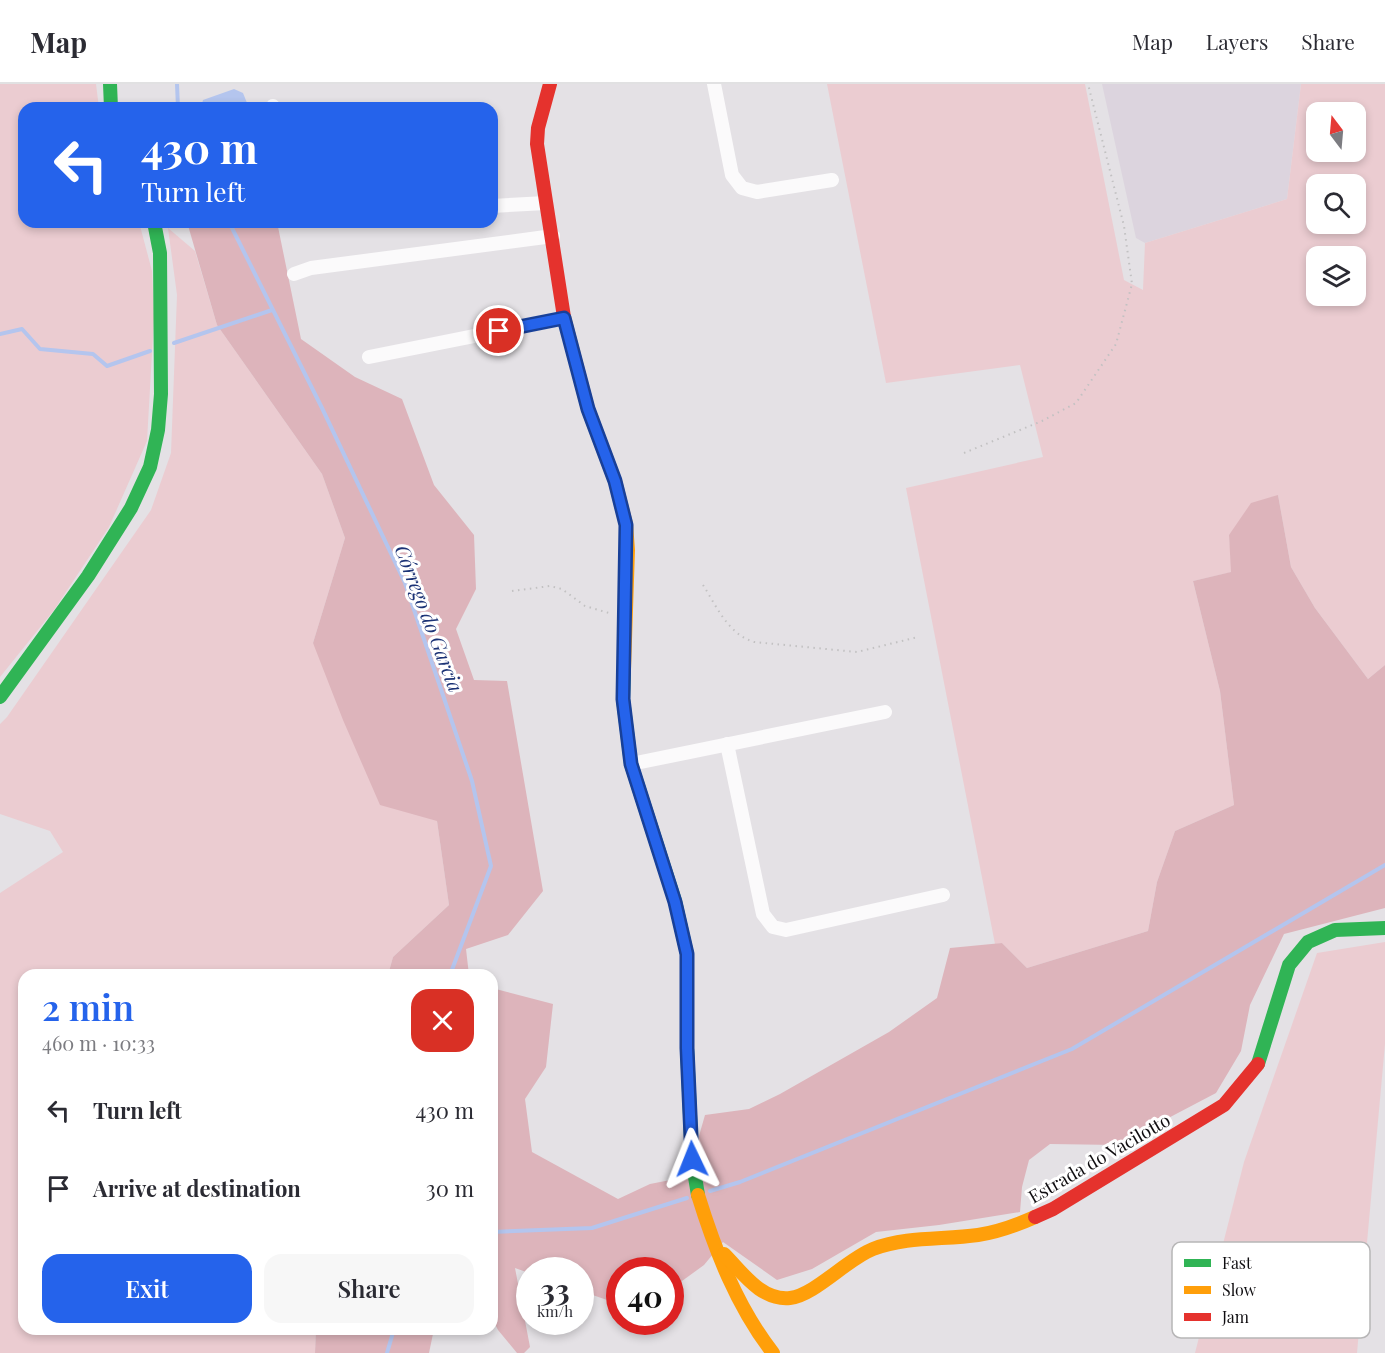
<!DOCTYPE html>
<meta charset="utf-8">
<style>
body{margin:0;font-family:"Playfair Display",serif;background:#f7f7f7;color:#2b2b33;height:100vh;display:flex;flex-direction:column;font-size:22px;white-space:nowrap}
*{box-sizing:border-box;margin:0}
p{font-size:20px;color:#7c7c81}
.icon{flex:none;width:33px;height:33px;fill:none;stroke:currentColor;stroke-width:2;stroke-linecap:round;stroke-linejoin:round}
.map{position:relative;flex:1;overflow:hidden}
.side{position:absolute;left:18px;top:885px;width:480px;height:366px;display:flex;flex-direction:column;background:#fff;border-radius:18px;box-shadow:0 3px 9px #0003}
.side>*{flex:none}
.top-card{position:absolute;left:18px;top:18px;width:480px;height:126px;border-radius:18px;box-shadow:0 3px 9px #0003;background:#2563eb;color:#fff;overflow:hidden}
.needle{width:39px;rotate:344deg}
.tools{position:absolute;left:1306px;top:18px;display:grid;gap:12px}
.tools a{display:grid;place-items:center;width:60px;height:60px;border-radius:12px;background:#fff;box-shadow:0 3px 9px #0003;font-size:30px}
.speed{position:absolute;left:516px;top:1173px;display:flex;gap:12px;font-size:30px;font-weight:700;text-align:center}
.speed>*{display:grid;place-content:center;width:78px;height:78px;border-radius:50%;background:#fff;box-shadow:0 3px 9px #0003;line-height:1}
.speed small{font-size:15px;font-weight:400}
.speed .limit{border:9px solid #d22;background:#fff;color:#111}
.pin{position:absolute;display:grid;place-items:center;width:51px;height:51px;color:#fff;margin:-26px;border:3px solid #fff;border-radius:50%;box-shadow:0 2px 6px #0007}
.me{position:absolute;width:66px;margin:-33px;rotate:358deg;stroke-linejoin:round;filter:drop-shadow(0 0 4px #0008)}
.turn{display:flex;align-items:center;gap:21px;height:126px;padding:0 24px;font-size:27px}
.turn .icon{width:78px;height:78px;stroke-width:2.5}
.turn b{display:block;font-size:42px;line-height:51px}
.round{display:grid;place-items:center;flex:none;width:63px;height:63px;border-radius:18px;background:#f7f7f7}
.head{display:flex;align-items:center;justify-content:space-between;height:102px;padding:0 24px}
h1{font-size:36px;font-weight:600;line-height:45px;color:#2563eb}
.button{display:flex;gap:12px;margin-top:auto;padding:12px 24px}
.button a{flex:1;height:69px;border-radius:18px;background:#2563eb;color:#fff;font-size:24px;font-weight:600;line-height:69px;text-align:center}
.button a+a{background:#f7f7f7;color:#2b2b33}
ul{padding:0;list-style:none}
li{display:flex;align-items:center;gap:18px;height:78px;padding:0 24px}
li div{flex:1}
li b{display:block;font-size:22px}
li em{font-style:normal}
header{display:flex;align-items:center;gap:36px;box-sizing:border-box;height:84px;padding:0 30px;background:#fff;border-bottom:2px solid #e1e1e2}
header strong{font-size:28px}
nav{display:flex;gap:33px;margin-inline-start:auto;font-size:21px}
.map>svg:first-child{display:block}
.built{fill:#dcd4de}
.green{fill:#ebccd1;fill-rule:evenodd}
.forest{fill:#ddb4bb}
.water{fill:#b4c5ee}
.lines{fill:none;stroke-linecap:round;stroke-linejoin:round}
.stream{stroke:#b4c5ee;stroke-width:4}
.path{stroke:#c2c1c2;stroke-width:2;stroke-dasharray:1.5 4.5;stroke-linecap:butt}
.street{stroke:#fbfafb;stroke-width:14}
.fast{stroke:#30b455;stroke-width:14}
.slow{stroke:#ff9f0a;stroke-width:14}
.jam{stroke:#e5322d;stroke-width:14}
.route-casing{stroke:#184099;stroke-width:15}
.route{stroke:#2563eb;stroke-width:10}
.labels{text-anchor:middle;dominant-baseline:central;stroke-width:6;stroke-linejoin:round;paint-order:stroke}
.street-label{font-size:18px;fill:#0f0d10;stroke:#fff}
.water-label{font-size:20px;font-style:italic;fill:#1c3376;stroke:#fff}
.key{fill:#fff;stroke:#b7b6b7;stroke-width:1.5}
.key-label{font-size:16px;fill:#0f0d10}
</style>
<header>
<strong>Map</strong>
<nav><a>Map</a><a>Layers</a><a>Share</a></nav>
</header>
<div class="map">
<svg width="1385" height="1269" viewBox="0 0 1385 1269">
<rect width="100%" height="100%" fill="#e4e1e5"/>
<path class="built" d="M1102 0H1301L1287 115 1145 159 1136 154Z"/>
<g class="green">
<path d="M0 0H96L99 24H24V138H139L152 187 154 234 147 357 109 443 54 526 0 593Z"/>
<path d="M827 0H1085L1124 196 1143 206 1145 159 1287 115 1301 0H1385V581L1368 595 1315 524 1291 483 1278 411 1229 451 1232 488 1193 497 1220 607 1234 721 1175 747 1157 798 1148 847 1027 884 1002 859 995 860 906 404 1043 373 1020 281 886 299ZM1317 28H1356V68H1317ZM1317 100H1356V140H1317ZM1317 172H1356V212H1317Z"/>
<path d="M168 144 195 167 217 241 322 390 345 454 313 559 437 737 449 821 393 873 388 891H24V1245H316L315 1269H0V809L63 768 50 747 0 730V640L7 633 151 426 171 369 177 211Z"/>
<path d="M1385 858V960L1357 1269H1195L1244 1078 1317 869Z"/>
</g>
<g class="forest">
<path d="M187 138H277L301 255 355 293 402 315 434 401 474 451 476 505 456 545 474 596 507 597 543 807 508 851 466 865 469 891H388L393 873 449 821 437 737 380 721 343 636 313 559 345 454 322 390 217 241Z"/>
<path d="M1278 411 1291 483 1315 524 1368 595 1385 581V824L1284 850 1250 921 1241 967 1216 1009 1117 1061 1050 1060 1029 1076 1022 1103 1020 1128 939 1141 876 1148 812 1185 777 1196 723 1158 704 1181 671 1205 670 1186H620L619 1215 610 1217 581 1207 580 1186H530L529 1189 515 1184 530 1263 524 1269H517L498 1246 492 1234V904L553 920 546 983 525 1015 532 1068 618 1115 650 1100 701 1090 697 1059 705 1031 749 1025 780 1010 889 948 937 914 950 864 1002 859 1027 884 1148 847 1157 798 1175 747 1234 721 1220 607 1193 497 1231 488 1229 451 1251 419Z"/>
<path d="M316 1245H434L429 1269H315Z"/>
</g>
<path class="water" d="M234 5 243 9 249 24H201L203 16Z"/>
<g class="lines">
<g class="stream">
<path d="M177 0 178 24"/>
<path d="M229 138 322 324 405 499 472 697 491 782 450 891"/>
<path d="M0 250 22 245 40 265 93 270 107 282 150 267"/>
<path d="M174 259 272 226"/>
<path d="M710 1107 740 1098 1072 965 1385 781"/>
<path d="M492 1148 592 1144 687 1114"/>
<path d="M387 1269 394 1245"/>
</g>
<g class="path">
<path d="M964 369 1042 337 1076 319 1116 260 1132 200 1124 142 1088 0"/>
<path d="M703 501C717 523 728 550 754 558L857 568 918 553"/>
<path d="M512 507 550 502 562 505 585 522 609 529"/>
</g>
<g class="street">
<path d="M714 0 732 91 742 104 757 108 832 96"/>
<path d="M272 24 273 22"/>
<path d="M492 122 546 119"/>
<path d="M294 190 311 184 553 152"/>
<path d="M369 273 564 234"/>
<path d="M727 660 763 830 773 843 786 846 943 811"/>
<path d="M631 680 885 628"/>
</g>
<g class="fast">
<path d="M110 0 111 24"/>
<path d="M624 585 623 615 631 680 675 817 687 870V964L692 1075 698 1111"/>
<path d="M0 613 88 492 131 424 150 383 158 346 161 310 160 169 154 138"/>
<path d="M1258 980 1289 881 1308 858 1335 846 1385 844"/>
</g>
<g class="slow">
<path d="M564 233 588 325 615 397 626 440 628 466 624 585"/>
<path d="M698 1111C715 1166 737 1223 773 1269"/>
<path d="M724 1170C742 1188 761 1217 790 1214 815 1211 847 1175 873 1165 907 1152 943 1156 978 1151 998 1148 1017 1141 1035 1133"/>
</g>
<g class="jam">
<path d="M550 0 538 44 537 60 564 233"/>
<path d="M1035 1133 1053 1125 1224 1021 1258 980"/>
</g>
</g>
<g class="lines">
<g class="route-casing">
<path id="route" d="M499 247 564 234 588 325 615 397 626 441 623 615 631 680 675 818 687 870V964L692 1075"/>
</g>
<use href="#route" class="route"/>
</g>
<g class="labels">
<g class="street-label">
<text transform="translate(1099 1074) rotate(-30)">Estrada do Vacilotto</text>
</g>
<g class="water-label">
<text transform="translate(430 534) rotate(69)">Córrego do Garcia</text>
</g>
</g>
<rect x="1172" y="1158" width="198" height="96" rx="9" class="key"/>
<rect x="1184" y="1175" width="27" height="8" fill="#30b455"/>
<rect x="1184" y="1202" width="27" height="8" fill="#ff9f0a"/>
<rect x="1184" y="1229" width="27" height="8" fill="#e5322d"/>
<g class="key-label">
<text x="1222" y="1185">Fast</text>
<text x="1222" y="1212">Slow</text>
<text x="1222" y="1239">Jam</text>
</g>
</svg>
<div class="tools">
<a><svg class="needle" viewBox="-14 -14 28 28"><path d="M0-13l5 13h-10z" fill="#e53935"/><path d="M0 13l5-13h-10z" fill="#7c7c81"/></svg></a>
<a><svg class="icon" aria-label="search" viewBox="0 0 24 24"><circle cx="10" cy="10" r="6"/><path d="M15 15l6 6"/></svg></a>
<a><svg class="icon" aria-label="layers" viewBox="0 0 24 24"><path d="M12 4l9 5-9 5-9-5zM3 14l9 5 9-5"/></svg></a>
</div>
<div class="speed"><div>33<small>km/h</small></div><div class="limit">40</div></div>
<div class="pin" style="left:499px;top:247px;background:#d93025"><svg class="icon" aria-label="arrive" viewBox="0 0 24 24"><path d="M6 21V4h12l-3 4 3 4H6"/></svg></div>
<svg class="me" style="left:692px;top:1075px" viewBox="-20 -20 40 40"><path d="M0-17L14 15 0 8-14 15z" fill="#2563eb" stroke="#fff" stroke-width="4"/></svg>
<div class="top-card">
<div class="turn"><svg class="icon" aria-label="left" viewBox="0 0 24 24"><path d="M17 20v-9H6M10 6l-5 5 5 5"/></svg><div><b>430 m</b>Turn left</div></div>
</div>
<section class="side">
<div class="head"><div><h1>2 min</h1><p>460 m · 10:33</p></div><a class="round" style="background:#d93025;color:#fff"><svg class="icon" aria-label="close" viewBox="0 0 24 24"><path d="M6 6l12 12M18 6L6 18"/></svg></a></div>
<ul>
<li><svg class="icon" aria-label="left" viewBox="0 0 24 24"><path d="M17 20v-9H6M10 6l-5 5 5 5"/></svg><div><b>Turn left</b></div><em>430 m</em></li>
<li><svg class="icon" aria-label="arrive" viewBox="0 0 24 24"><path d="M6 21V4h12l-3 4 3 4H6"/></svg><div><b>Arrive at destination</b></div><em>30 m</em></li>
</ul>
<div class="button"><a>Exit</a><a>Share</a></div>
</section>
</div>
